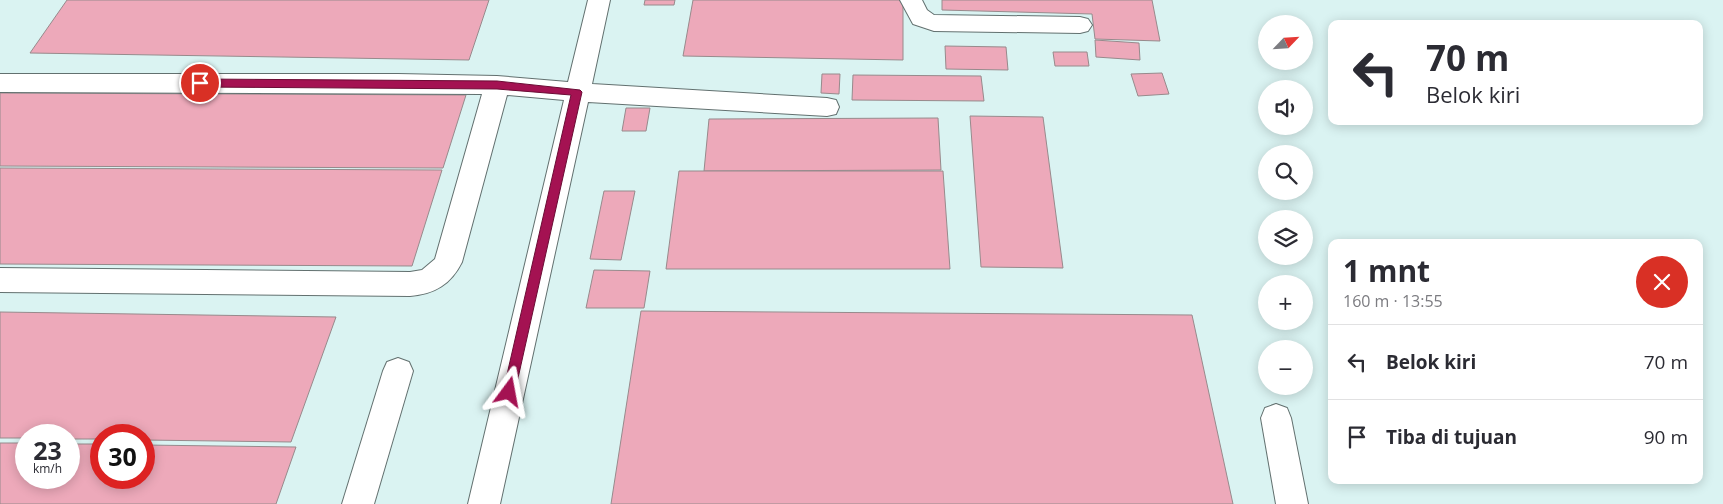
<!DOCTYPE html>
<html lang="id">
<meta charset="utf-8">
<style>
body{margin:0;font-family:"Open Sans",sans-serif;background:#f7f7f7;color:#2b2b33;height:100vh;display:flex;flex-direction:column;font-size:19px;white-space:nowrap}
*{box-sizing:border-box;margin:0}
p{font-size:16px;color:#7c7c81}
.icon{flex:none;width:28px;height:28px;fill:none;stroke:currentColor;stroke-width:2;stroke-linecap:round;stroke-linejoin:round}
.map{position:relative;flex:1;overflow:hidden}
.drawer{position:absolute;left:1328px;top:239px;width:375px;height:245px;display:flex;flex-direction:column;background:#fff;border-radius:10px;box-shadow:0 2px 12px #0003}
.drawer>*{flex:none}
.banner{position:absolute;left:1328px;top:20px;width:375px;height:105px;border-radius:10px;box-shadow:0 2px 12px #0003;background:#fff;color:#2b2b33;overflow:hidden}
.needle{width:32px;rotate:65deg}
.controls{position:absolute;left:1258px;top:15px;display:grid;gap:10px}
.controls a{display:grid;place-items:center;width:55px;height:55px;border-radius:50%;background:#fff;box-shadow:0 2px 12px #0003;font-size:25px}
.speed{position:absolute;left:15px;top:424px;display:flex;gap:10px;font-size:25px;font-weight:700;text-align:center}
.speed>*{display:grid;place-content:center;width:65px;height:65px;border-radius:50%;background:#fff;box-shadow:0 2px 12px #0003;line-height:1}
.speed small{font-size:12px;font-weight:400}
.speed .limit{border:8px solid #d22;background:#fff;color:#111}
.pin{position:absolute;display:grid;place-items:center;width:42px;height:42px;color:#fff;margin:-21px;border:2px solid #fff;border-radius:50%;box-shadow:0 1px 5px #0007}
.me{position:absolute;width:55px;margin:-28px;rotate:13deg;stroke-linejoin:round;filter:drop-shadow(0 0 4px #0008)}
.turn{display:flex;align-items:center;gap:18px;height:105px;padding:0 15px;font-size:22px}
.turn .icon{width:65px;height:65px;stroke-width:2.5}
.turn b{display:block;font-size:35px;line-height:42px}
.round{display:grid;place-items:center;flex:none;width:52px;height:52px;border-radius:26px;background:#f7f7f7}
.head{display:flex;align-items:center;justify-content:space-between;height:85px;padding:0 15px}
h1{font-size:30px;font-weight:700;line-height:38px}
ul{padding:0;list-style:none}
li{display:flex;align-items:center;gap:15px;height:75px;padding:0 15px;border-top:1px solid #e1e1e2}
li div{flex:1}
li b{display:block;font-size:19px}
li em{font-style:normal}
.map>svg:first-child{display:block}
.built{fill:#daf3f2;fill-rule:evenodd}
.building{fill:#eda9ba;stroke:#978a8c}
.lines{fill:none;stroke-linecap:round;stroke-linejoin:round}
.minor-casing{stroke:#62706f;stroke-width:2}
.minor{fill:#fff;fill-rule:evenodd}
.route{fill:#a41252;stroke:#6b0c35}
</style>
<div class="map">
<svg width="1723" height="504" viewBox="0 0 1723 504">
<rect width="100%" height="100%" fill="#edfdfc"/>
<path class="built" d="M0 0H1723V504H0ZM1266 24H1304V61H1266ZM1331 24H1699V121H1331ZM1266 89H1304V126H1266ZM1266 154H1304V191H1266ZM1266 219H1304V256H1266ZM1331 242H1699V480H1331ZM1266 284H1304V321H1266ZM1266 349H1304V386H1266ZM26 435H69V478H26ZM101 435H144V478H101Z"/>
<g class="building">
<path d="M67 0H489L469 60 30 53Z"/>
<path d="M645 0H675L674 5H644Z"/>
<path d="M693 0H903V60L683 56Z"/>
<path d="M942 0H1152L1160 41 1095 39 1092 14 942 10Z"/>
<path d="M1095 40 1139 43 1140 60 1096 57Z"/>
<path d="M945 46 1006 47 1008 70 946 69Z"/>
<path d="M1053 52H1087L1089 66H1055Z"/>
<path d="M1162 73 1169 94 1138 96 1131 74Z"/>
<path d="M822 74H840L839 94 821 93Z"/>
<path d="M853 75 981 76 984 101 852 100Z"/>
<path d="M0 93 466 95 443 168 0 166Z"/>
<path d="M626 108H650L646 131H622Z"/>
<path d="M970 116 1043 117 1063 268 981 267Z"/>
<path d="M938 118 941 170 704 171 709 119Z"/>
<path d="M0 168 442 170 412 266 0 264Z"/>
<path d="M679 171H943L950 269H666Z"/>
<path d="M604 191H635L621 260 590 259Z"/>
<path d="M594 270 650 271 644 308H586Z"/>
<path d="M641 311 1192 315 1233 504H611Z"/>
<path d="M0 312 336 317 291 442 144 440V435H101V439H69V435H26V438H0Z"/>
<path d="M0 443H26V478H69V444H101V478H144V445L296 447 276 504H0Z"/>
</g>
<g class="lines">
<g class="minor-casing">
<g id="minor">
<path d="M588 0H610L592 84 827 98 836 100 839 107 836 114 827 116 588 102 500 504H468L564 100 507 95 462 262C451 284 435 294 410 296L0 292V268L410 272 422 270 435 259 482 94 0 92V74H398L497 76 568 82Z"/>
<path d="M900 0H922L927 10 934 15 1080 17 1088 19 1092 25 1088 31 1080 33 934 31 913 24Z"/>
<path d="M398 358 409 362 413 371 374 504H342L383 371 387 362Z"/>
<path d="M1276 404 1287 408 1291 418 1308 504H1276L1261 418 1265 408Z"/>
</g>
</g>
<use href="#minor" class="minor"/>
</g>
<path class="route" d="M200 79 497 81 580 90 582 92 514 396 509 397 505 396 503 392 571 95 497 89 200 87 195 83Z"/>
</svg>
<div class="controls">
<a><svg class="needle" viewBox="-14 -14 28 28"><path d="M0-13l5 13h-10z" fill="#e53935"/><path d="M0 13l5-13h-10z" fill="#7c7c81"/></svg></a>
<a><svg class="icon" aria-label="sound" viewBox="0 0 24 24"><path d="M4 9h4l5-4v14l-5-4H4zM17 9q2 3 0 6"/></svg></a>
<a><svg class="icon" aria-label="search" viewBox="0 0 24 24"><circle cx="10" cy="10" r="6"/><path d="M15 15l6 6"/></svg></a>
<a><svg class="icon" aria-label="layers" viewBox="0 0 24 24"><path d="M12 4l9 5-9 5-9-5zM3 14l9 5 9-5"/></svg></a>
<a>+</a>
<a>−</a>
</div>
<div class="speed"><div>23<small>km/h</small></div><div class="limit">30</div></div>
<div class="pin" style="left:200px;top:83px;background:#d93025"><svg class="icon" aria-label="arrive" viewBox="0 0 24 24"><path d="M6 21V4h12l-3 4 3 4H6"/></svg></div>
<svg class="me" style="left:509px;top:392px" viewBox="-20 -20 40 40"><path d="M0-17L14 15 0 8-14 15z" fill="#a41252" stroke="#fff" stroke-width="4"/></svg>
<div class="banner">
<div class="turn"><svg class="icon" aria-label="left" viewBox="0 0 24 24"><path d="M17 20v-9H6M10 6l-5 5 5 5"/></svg><div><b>70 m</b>Belok kiri</div></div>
</div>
<section class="drawer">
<div class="head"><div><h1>1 mnt</h1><p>160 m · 13:55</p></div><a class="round" style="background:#d93025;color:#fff"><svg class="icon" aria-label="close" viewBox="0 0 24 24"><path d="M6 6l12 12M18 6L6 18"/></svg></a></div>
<ul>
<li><svg class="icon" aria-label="left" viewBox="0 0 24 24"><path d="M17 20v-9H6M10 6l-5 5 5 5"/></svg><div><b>Belok kiri</b></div><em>70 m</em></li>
<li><svg class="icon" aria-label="arrive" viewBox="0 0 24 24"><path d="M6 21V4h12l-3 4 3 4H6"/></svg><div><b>Tiba di tujuan</b></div><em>90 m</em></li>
</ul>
</section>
</div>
